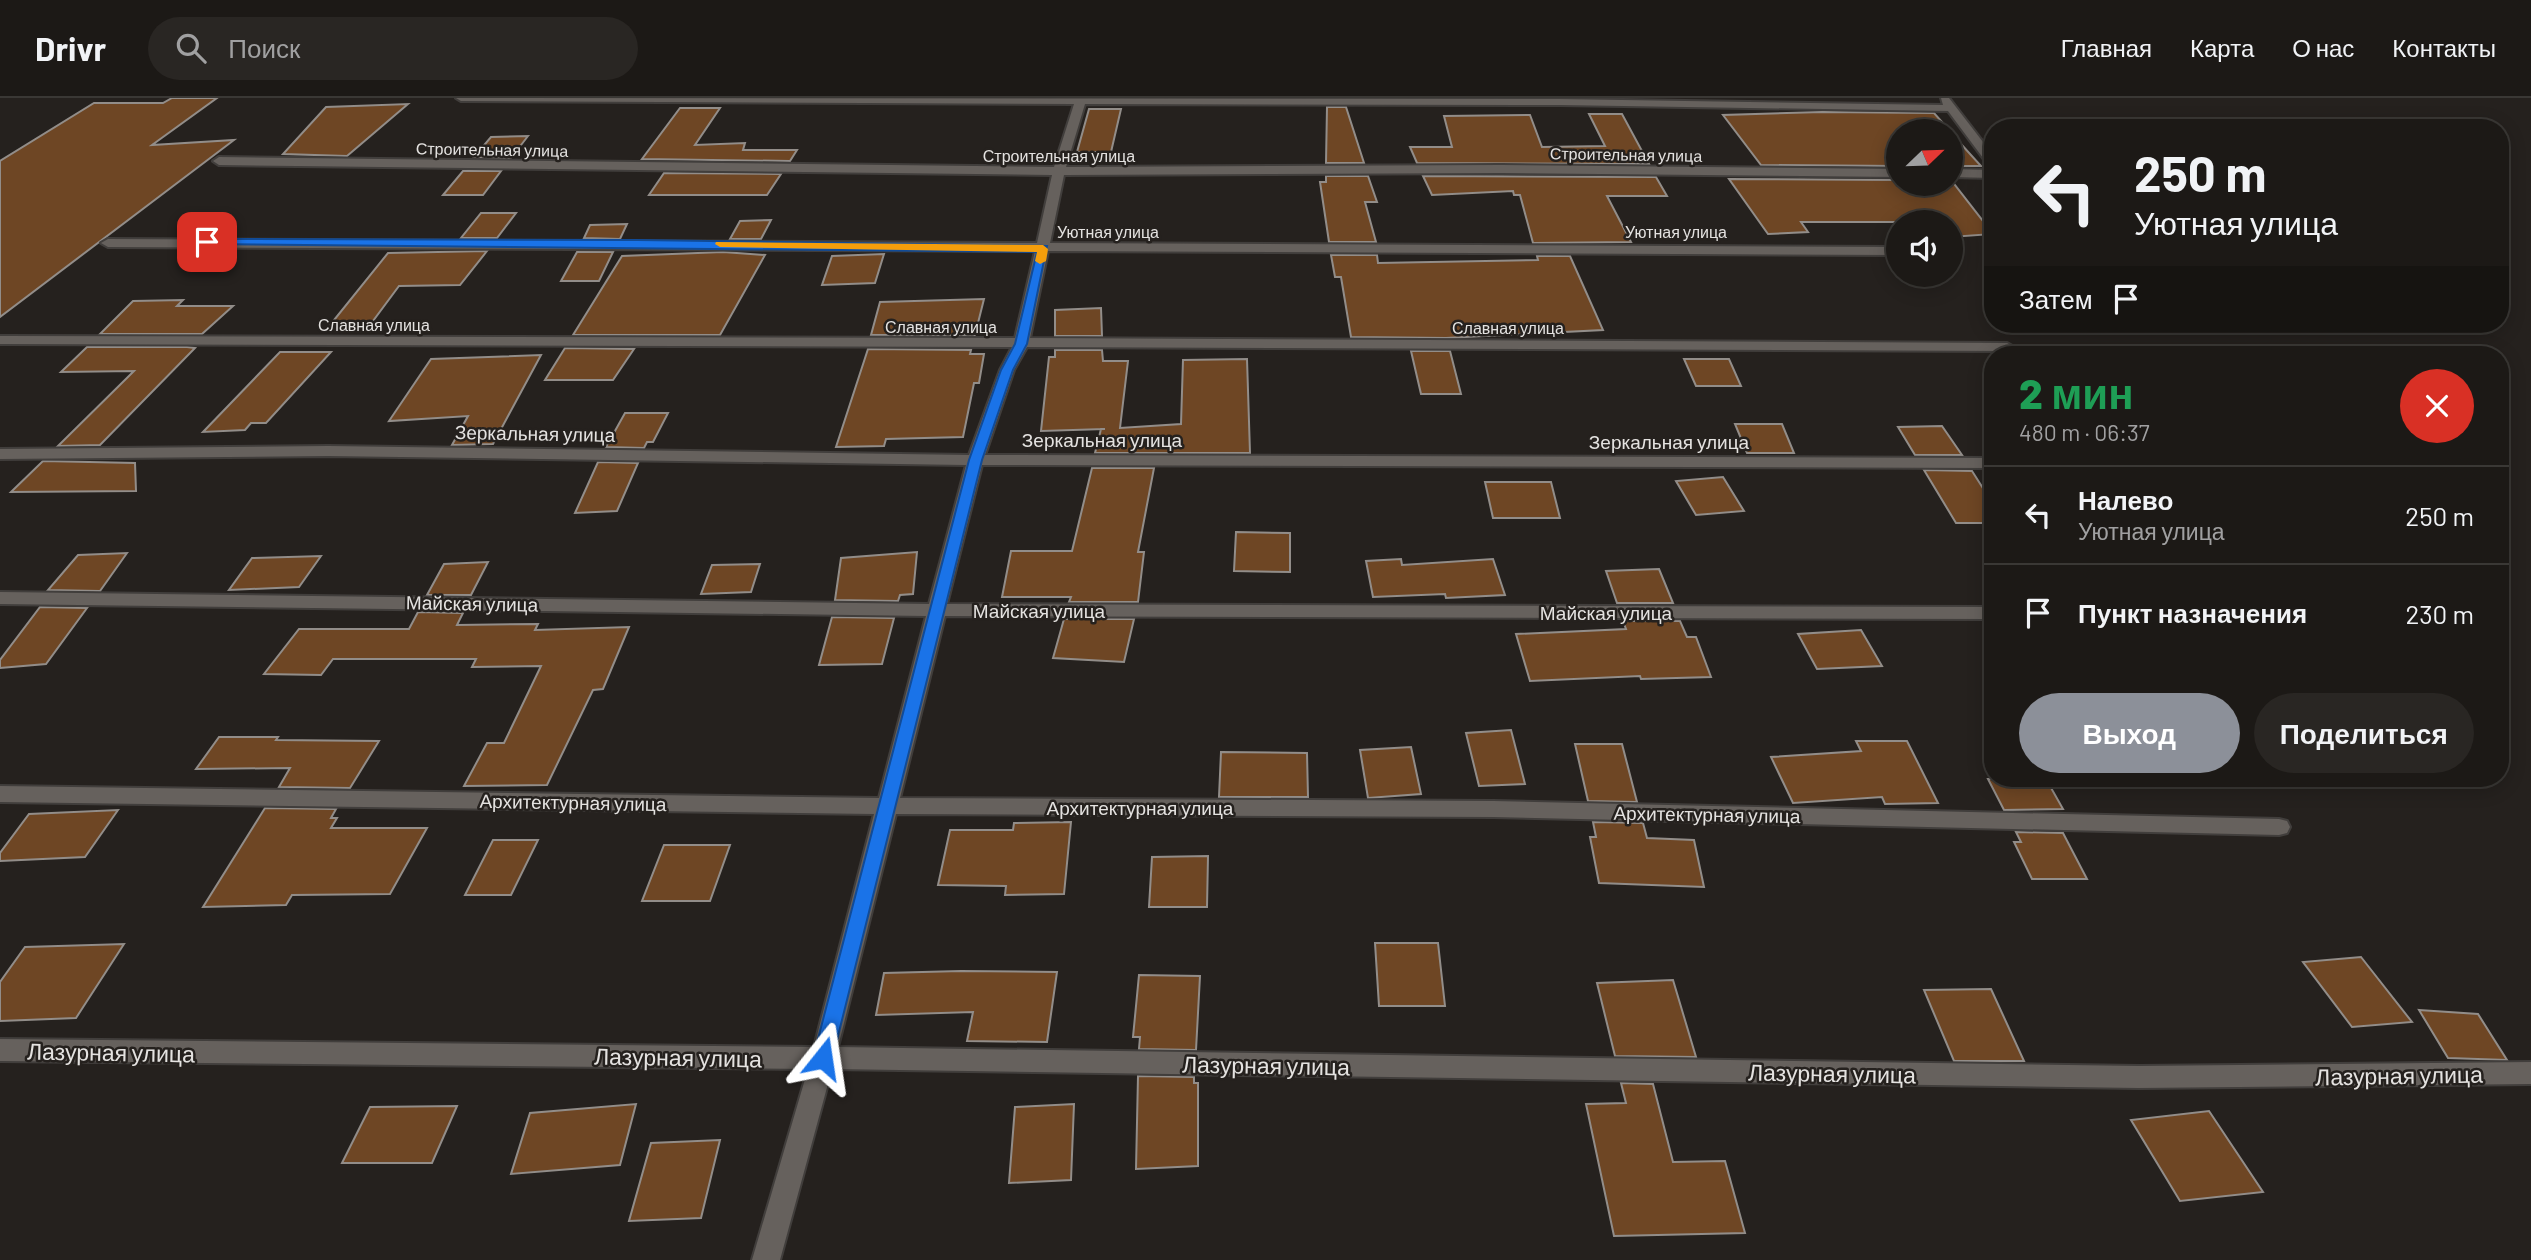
<!DOCTYPE html>
<html lang="ru">
<meta charset="utf-8">
<style>
body{margin:0;font-family:Barlow,sans-serif;background:#292623;color:#f1f3f6;height:100vh;display:flex;flex-direction:column;font-size:26px;white-space:nowrap}
*{box-sizing:border-box;margin:0}
p{font-size:23px;color:#a0a0a1}
.icon{flex:none;width:38px;height:38px;fill:none;stroke:currentColor;stroke-width:2;stroke-linecap:round;stroke-linejoin:round}
.map{position:relative;flex:1;overflow:hidden}
.side{position:absolute;left:1984px;top:248px;width:525px;height:441px;display:flex;flex-direction:column;background:#1c1916;border-radius:28px;box-shadow:0 4px 18px #0003,0 0 0 2px #3a3835}
.side>*{flex:none}
.banner{position:absolute;left:1984px;top:21px;width:525px;height:214px;border-radius:28px;box-shadow:0 4px 18px #0003,0 0 0 2px #3a3835;background:#1c1916;color:#f1f3f6;overflow:hidden}
.needle{width:46px;rotate:67deg}
.fabs{position:absolute;left:1886px;top:21px;display:grid;gap:14px}
.fabs a{display:grid;place-items:center;width:77px;height:77px;border-radius:50%;background:#1c1916;box-shadow:0 4px 18px #0003,0 0 0 2px #3a3835;font-size:35px}
.pin{position:absolute;display:grid;place-items:center;width:60px;height:60px;color:#fff;margin:-30px;border-radius:14px;box-shadow:0 4px 10px #0006}
.me{position:absolute;width:77px;margin:-38px;rotate:15deg;stroke-linejoin:round;filter:drop-shadow(0 0 5px #0008)}
.turn{display:flex;align-items:center;gap:24px;height:147px;padding:0 35px;font-size:32px}
.turn .icon{width:91px;height:91px;stroke-width:2.5}
.turn b{display:block;font-size:49px;line-height:60px}
.then{display:flex;align-items:center;height:66px;padding:0 35px;background:#0003;gap:14px;font-size:26px}
.round{display:grid;place-items:center;flex:none;width:74px;height:74px;border-radius:37px;background:#292623}
.headline{display:flex;align-items:center;justify-content:space-between;height:119px;padding:0 35px}
h1{font-size:42px;font-weight:800;line-height:52px;color:#1e9e55}
.cta{display:flex;gap:14px;margin-top:auto;padding:14px 35px}
.cta a{flex:1;height:80px;border-radius:42px;background:#8c9099;color:#fff;font-size:28px;font-weight:800;line-height:80px;text-align:center}
.cta a+a{background:#292623;color:#f1f3f6}
ul{padding:0;list-style:none}
li{display:flex;align-items:center;gap:21px;height:98px;padding:0 35px;border-top:2px solid #3a3835}
li div{flex:1}
li b{display:block;font-size:26px}
li em{font-style:normal}
header{display:flex;align-items:center;gap:42px;box-sizing:border-box;height:98px;padding:0 35px;background:#1c1916;border-bottom:2px solid #3a3835}
header strong{font-size:33px}
nav{display:flex;gap:38px;margin-inline-start:auto;font-size:24px}
.search{width:490px;height:63px;background:#292623;display:flex;align-items:center;gap:18px;box-sizing:border-box;padding:0 24px;border-radius:38px;color:#a0a0a1;font-size:26px}
.map>svg:first-child{display:block}
.building{fill:#6e4624;stroke:#928d89;stroke-width:2}
.lines{fill:none;stroke-linecap:round;stroke-linejoin:round}
.minor-casing{stroke:#413e3c;stroke-width:4}
.minor{fill:#66615d;fill-rule:evenodd}
.route{fill:#1a73e8;stroke:#114b97;stroke-width:2}
.slow{fill:#f59e0b}
.labels{text-anchor:middle;dominant-baseline:central;stroke-width:5;stroke-linejoin:round;paint-order:stroke}
.far-street-label{font-size:16px;fill:#e4e2e0;stroke:#25211e}
.street-label{font-size:19px;fill:#e4e2e0;stroke:#25211e}
.near-street-label{font-size:23px;fill:#e4e2e0;stroke:#25211e}
</style>
<header>
<strong>Drivr</strong>
<div class="search"><svg class="icon" aria-label="search" viewBox="0 0 24 24"><circle cx="10" cy="10" r="6"/><path d="M15 15l6 6"/></svg>Поиск</div>
<nav><a>Главная</a><a>Карта</a><a>О нас</a><a>Контакты</a></nav>
</header>
<div class="map">
<svg width="2531" height="1162" viewBox="0 0 2531 1162">
<rect width="100%" height="100%" fill="#25211e"/>
<g class="building">
<path d="M172 0H217L152 47 234 42 0 219V63L94 5H163Z"/>
<path d="M408 6 347 58 283 56 326 9Z"/>
<path d="M1327 9H1346L1364 65H1326Z"/>
<path d="M680 10H720L695 47 745 45 743 52H797L790 63 642 61Z"/>
<path d="M1089 11H1121L1111 54H1077Z"/>
<path d="M1822 14 1934 15 1950 33H1899V68L1761 67 1723 17Z"/>
<path d="M1589 16H1622L1649 66 1417 65 1410 49H1452L1444 18 1530 17 1542 49 1605 48Z"/>
<path d="M1951 35 1981 68H1951Z"/>
<path d="M528 38 511 60 474 59 491 39Z"/>
<path d="M463 73H501L483 97H443Z"/>
<path d="M664 75 781 76 767 97H649Z"/>
<path d="M1326 78H1368L1377 104H1365L1376 144H1329L1320 84H1326Z"/>
<path d="M1423 78 1656 79 1667 98H1607L1631 144 1533 145 1520 97H1514L1513 93 1432 97Z"/>
<path d="M1729 81 1899 82V86H1951V82L1993 136 1951 139V124H1801L1808 134 1768 136Z"/>
<path d="M481 115H516L497 140H461Z"/>
<path d="M771 122 761 141H730L740 123Z"/>
<path d="M627 126 620 141 584 140 590 127Z"/>
<path d="M487 153 460 187 399 188 367 231 326 232 388 155Z"/>
<path d="M577 154H613L599 183H561Z"/>
<path d="M723 154 765 157 720 237H573L622 158Z"/>
<path d="M884 156 875 185 822 187 832 158Z"/>
<path d="M1331 157H1377L1378 165 1538 162 1537 158H1570L1603 232 1446 240 1351 239 1341 179H1335Z"/>
<path d="M984 201 975 237H871L880 204Z"/>
<path d="M183 202 177 208H233L202 236H100L133 203Z"/>
<path d="M1101 210 1102 238H1055V212Z"/>
<path d="M87 249H187L195 250 100 347 58 348 134 273 61 274Z"/>
<path d="M565 250 634 251 613 282H545Z"/>
<path d="M868 251 971 252 970 256H984L979 285H974L963 339 886 341 884 348 836 349Z"/>
<path d="M1055 252H1102L1103 263H1128L1120 330 1181 326 1183 262 1247 261 1250 355H1095L1101 331H1105L1041 333 1049 259H1055Z"/>
<path d="M1411 253H1450L1461 296H1421Z"/>
<path d="M280 254H331L266 325H251L245 332 203 334Z"/>
<path d="M541 257 493 346 452 347 468 318 389 323 431 261Z"/>
<path d="M1684 261H1729L1741 288H1696Z"/>
<path d="M625 315H668L653 344H647L644 350 606 349Z"/>
<path d="M1735 326H1782L1794 355H1747Z"/>
<path d="M1942 328 1962 357H1915L1898 329Z"/>
<path d="M43 363 135 365 136 393 11 394Z"/>
<path d="M598 364 638 365 617 413 575 415Z"/>
<path d="M1092 370H1154L1138 454H1144L1138 504H1069L1071 499H1002L1011 453H1072Z"/>
<path d="M1924 372 1972 373 1993 406V425H1956Z"/>
<path d="M1723 379 1744 413 1696 417 1676 383Z"/>
<path d="M1485 384H1551L1560 420H1493Z"/>
<path d="M1236 434 1290 435V474L1234 473Z"/>
<path d="M917 454 913 496 900 497 898 503 835 502 841 460Z"/>
<path d="M127 455 100 493 48 492 78 457Z"/>
<path d="M321 458 299 489 229 492 252 460Z"/>
<path d="M1401 461 1402 467 1493 461 1505 497 1446 500 1445 496 1373 499 1366 463Z"/>
<path d="M488 464 471 497H427L444 466Z"/>
<path d="M760 466 751 494 701 496 712 467Z"/>
<path d="M1659 471 1673 505H1617L1606 473Z"/>
<path d="M40 509 87 510 46 566 0 570V562Z"/>
<path d="M418 514 463 515 457 527 538 526 535 532 629 529 603 591 593 592 547 687 464 688 487 645H504L541 568 472 569 476 561H333L321 577 264 576 299 531H409Z"/>
<path d="M832 519 894 520 882 566 819 567Z"/>
<path d="M1064 521H1134L1124 564 1053 560Z"/>
<path d="M1623 523H1680L1687 539H1696L1711 579 1641 581 1640 578 1530 583 1516 536 1626 531Z"/>
<path d="M1861 532 1882 568 1817 571 1798 536Z"/>
<path d="M1511 632 1525 686 1479 688 1466 635Z"/>
<path d="M219 639H278L276 642 379 643 350 690 279 689 290 670 196 671Z"/>
<path d="M1856 643H1907L1938 705 1885 706 1882 699 1793 705 1771 659 1861 653Z"/>
<path d="M1575 646H1622L1637 704 1588 703Z"/>
<path d="M1411 649 1421 696 1368 700 1360 652Z"/>
<path d="M1221 654 1307 655 1308 699H1219Z"/>
<path d="M1988 681H2046L2063 711 2004 712Z"/>
<path d="M265 710 336 711 331 720H337L331 730H427L390 796 292 797 286 807 203 809Z"/>
<path d="M118 712 85 759 0 763V755L29 716Z"/>
<path d="M1071 724 1064 796 1005 797 1006 788 938 787 950 732H1013L1014 725Z"/>
<path d="M1593 724 1643 725 1647 740 1694 742 1704 789 1599 785 1590 739H1596Z"/>
<path d="M2016 734 2063 735 2087 781H2032L2014 744H2021Z"/>
<path d="M493 742H538L511 797H465Z"/>
<path d="M664 747H730L710 803H642Z"/>
<path d="M1208 758 1207 809H1149L1152 759Z"/>
<path d="M1375 845H1438L1445 908H1379Z"/>
<path d="M124 846 76 920 0 923V884L25 849Z"/>
<path d="M2361 859 2412 924 2352 929 2303 864Z"/>
<path d="M961 873 1057 874 1047 944 967 943 973 914 876 917 884 875Z"/>
<path d="M1139 877 1200 878 1196 952 1139 951 1140 939H1133Z"/>
<path d="M1673 882 1696 959 1615 958 1597 885Z"/>
<path d="M1991 891 2024 963H1954L1924 892Z"/>
<path d="M2419 912 2478 916 2507 962 2448 960Z"/>
<path d="M1138 978 1194 979V985H1198V1068L1136 1071Z"/>
<path d="M1621 985 1653 986 1673 1064 1725 1063 1745 1135 1614 1138 1586 1006 1626 1005Z"/>
<path d="M636 1006 620 1067 511 1076 530 1015Z"/>
<path d="M1074 1006 1071 1082 1009 1085 1015 1009Z"/>
<path d="M457 1008 432 1065H342L370 1009Z"/>
<path d="M2209 1013 2263 1094 2180 1103 2131 1022Z"/>
<path d="M720 1042 701 1120 629 1123 651 1045Z"/>
</g>
<g class="lines">
<g class="minor-casing">
<g id="minor">
<path d="M456 0 1560 1 1943 7 1941 0H1949L1993 57V68H1989L1948 13 1560 7 1085 6 1066 69 1501 67 1899 71V79L1501 75 1064 77 1050 145 1899 149V157L1048 153 1030 240 2007 245 2014 249 2007 253 1027 249 1014 272 985 357 1993 360V370L982 367 947 506 1993 509V521L945 518 900 700 1493 703 2279 721 2287 723 2290 729 2287 735 2279 737 1493 719 896 716 838 949 2139 968 2531 964V986L2139 990 832 971 780 1162H752L808 971 0 963V941L814 949 874 716 0 704V688L879 700 926 518 0 506V494L929 506 966 367 328 358 0 361V351L328 348 969 357 1000 272 1012 249 0 246V238L1015 240 1035 153 108 149 101 145 108 141 1037 145 1052 77 219 67 213 63 219 59 1054 69 1074 6 461 3Z"/>
<path d="M1951 71 1993 72V80L1951 79Z"/>
<path d="M1951 149 1957 150V156L1951 157Z"/>
</g>
</g>
<use href="#minor" class="minor"/>
</g>
<path class="route" d="M207 141 638 142 1047 148 1027 246 1013 272 982 362 831 966 823 969 816 966 813 960 969 362 1001 272 1015 246 1037 154 204 146V142Z"/>
<path class="slow" d="M716 144 1043 147 1048 151 1046 163 1040 166 1035 163 1037 154 720 149 715 146Z"/>
<g class="labels">
<g class="far-street-label">
<text transform="translate(492 51) rotate(1)">Строительная улица</text>
<text transform="translate(1626 56) rotate(1)">Строительная улица</text>
<text x="1059" y="57">Строительная улица</text>
<text x="1108" y="133">Уютная улица</text>
<text x="1676" y="133">Уютная улица</text>
<text x="374" y="226">Славная улица</text>
<text x="941" y="228">Славная улица</text>
<text x="1508" y="229">Славная улица</text>
</g>
<g class="street-label">
<text transform="translate(535 335) rotate(1)">Зеркальная улица</text>
<text x="1102" y="341">Зеркальная улица</text>
<text x="1669" y="343">Зеркальная улица</text>
<text transform="translate(472 505) rotate(1)">Майская улица</text>
<text x="1039" y="512">Майская улица</text>
<text x="1606" y="514">Майская улица</text>
<text transform="translate(573 704) rotate(1)">Архитектурная улица</text>
<text x="1140" y="709">Архитектурная улица</text>
<text transform="translate(1707 716) rotate(1)">Архитектурная улица</text>
</g>
<g class="near-street-label">
<text transform="translate(111 954) rotate(1)">Лазурная улица</text>
<text transform="translate(678 959) rotate(1)">Лазурная улица</text>
<text transform="translate(1266 967) rotate(1)">Лазурная улица</text>
<text transform="translate(1832 975) rotate(1)">Лазурная улица</text>
<text transform="translate(2399 977) rotate(-1)">Лазурная улица</text>
</g>
</g>
</svg>
<div class="fabs">
<a><svg class="needle" viewBox="-14 -14 28 28"><path d="M0-13l5 13h-10z" fill="#e53935"/><path d="M0 13l5-13h-10z" fill="#a0a0a1"/></svg></a>
<a><svg class="icon" aria-label="sound" viewBox="0 0 24 24"><path d="M4 9h4l5-4v14l-5-4H4zM17 9q2 3 0 6"/></svg></a>
</div>
<div class="pin" style="left:207px;top:144px;background:#d93025"><svg class="icon" aria-label="arrive" viewBox="0 0 24 24"><path d="M6 21V4h12l-3 4 3 4H6"/></svg></div>
<svg class="me" style="left:823px;top:960px" viewBox="-20 -20 40 40"><path d="M0-17L14 15 0 8-14 15z" fill="#1a73e8" stroke="#fff" stroke-width="4"/></svg>
<div class="banner">
<div class="turn"><svg class="icon" aria-label="left" viewBox="0 0 24 24"><path d="M17 20v-9H6M10 6l-5 5 5 5"/></svg><div><b>250 m</b>Уютная улица</div></div>
<div class="then">Затем<svg class="icon" aria-label="arrive" viewBox="0 0 24 24"><path d="M6 21V4h12l-3 4 3 4H6"/></svg></div>
</div>
<section class="side">
<div class="headline"><div><h1>2 мин</h1><p>480 m · 06:37</p></div><a class="round" style="background:#d93025;color:#fff"><svg class="icon" aria-label="close" viewBox="0 0 24 24"><path d="M6 6l12 12M18 6L6 18"/></svg></a></div>
<ul>
<li><svg class="icon" aria-label="left" viewBox="0 0 24 24"><path d="M17 20v-9H6M10 6l-5 5 5 5"/></svg><div><b>Налево</b><p>Уютная улица</p></div><em>250 m</em></li>
<li><svg class="icon" aria-label="arrive" viewBox="0 0 24 24"><path d="M6 21V4h12l-3 4 3 4H6"/></svg><div><b>Пункт назначения</b></div><em>230 m</em></li>
</ul>
<div class="cta"><a>Выход</a><a>Поделиться</a></div>
</section>
</div>
